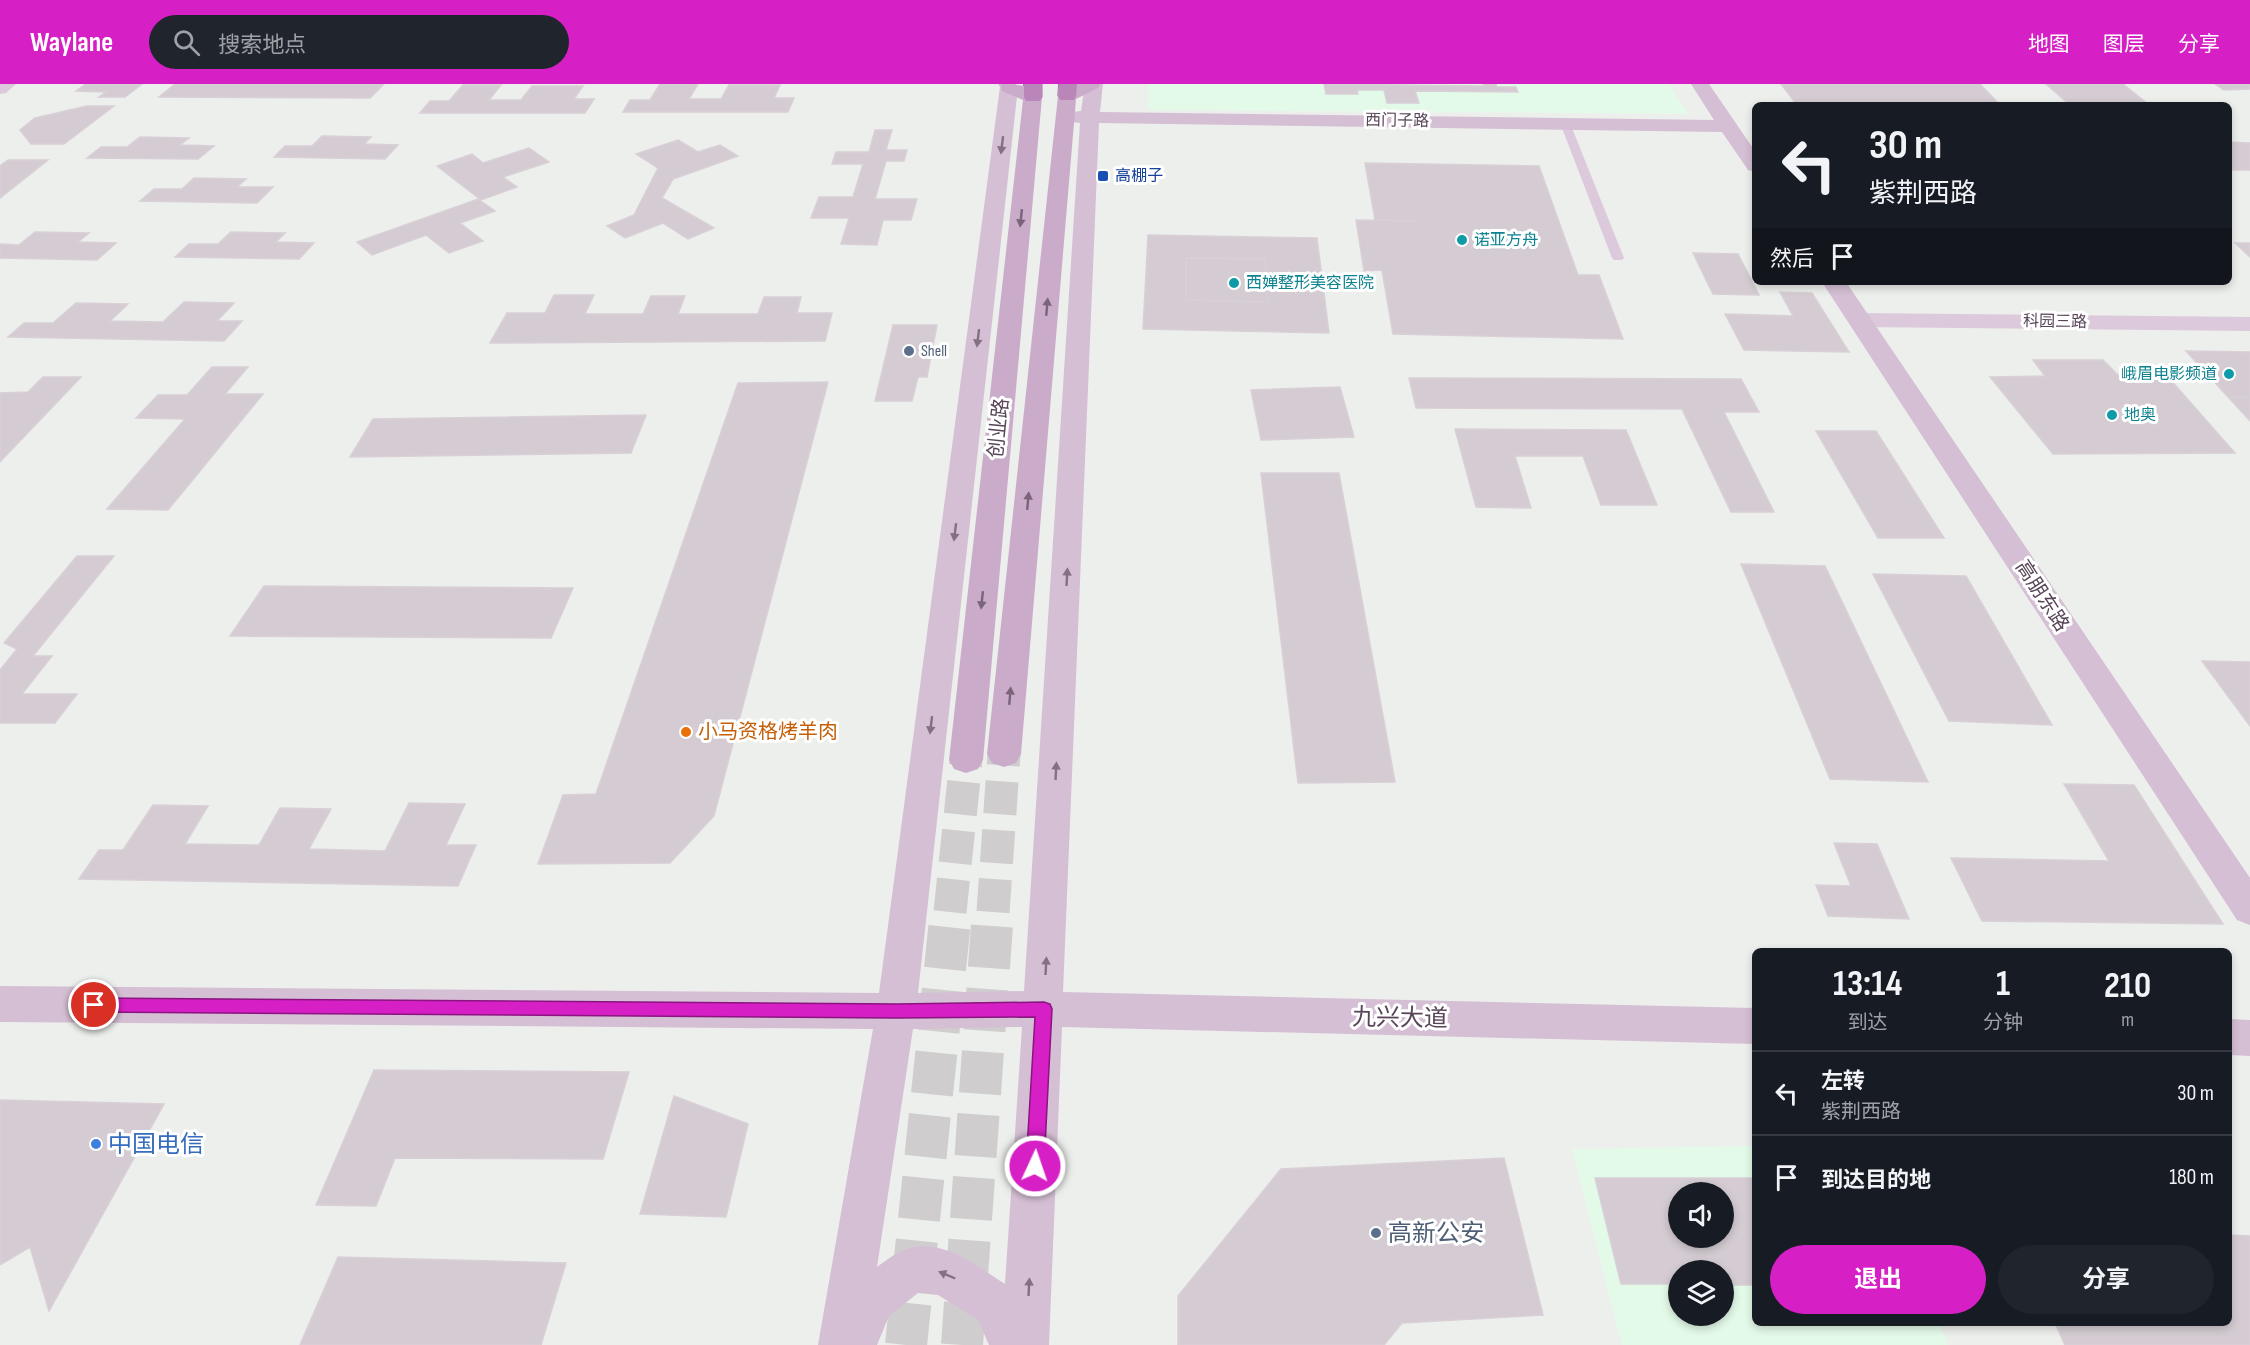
<!DOCTYPE html>
<html lang="zh">
<meta charset="utf-8">
<style>
body{margin:0;font-family:"Sofia Sans Condensed","Noto Sans SC",sans-serif;background:#20242c;color:#f1f3f6;height:100vh;display:flex;flex-direction:column;font-size:22px;white-space:nowrap}
*{box-sizing:border-box;margin:0}
p{font-size:20px;color:#9ea1a6}
.icon{flex:none;width:33px;height:33px;fill:none;stroke:currentColor;stroke-width:2;stroke-linecap:round;stroke-linejoin:round}
.map{position:relative;flex:1;overflow:hidden}
.details{position:absolute;left:1752px;top:864px;width:480px;height:378px;display:flex;flex-direction:column;background:#171b24;border-radius:9px;box-shadow:0 3px 9px #0003}
.details>*{flex:none}
.guide{position:absolute;left:1752px;top:18px;width:480px;height:183px;border-radius:9px;box-shadow:0 3px 9px #0003;background:#171b24;color:#f1f3f6;overflow:hidden}
.fabs{position:absolute;left:1668px;top:1098px;display:grid;gap:12px}
.fabs a{display:grid;place-items:center;width:66px;height:66px;border-radius:50%;background:#171b24;box-shadow:0 3px 9px #0003;font-size:30px}
.pin{position:absolute;display:grid;place-items:center;width:51px;height:51px;color:#fff;margin:-26px;border:3px solid #fff;border-radius:50%;box-shadow:0 2px 6px #0007}
.me{position:absolute;width:66px;margin:-33px;rotate:3deg;stroke-linejoin:round;filter:drop-shadow(0 0 4px #0008)}
.turn{display:flex;align-items:center;gap:21px;height:126px;padding:0 18px;font-size:27px}
.turn .icon{width:78px;height:78px;stroke-width:2.5}
.turn b{display:block;font-size:42px;line-height:51px}
.then{display:flex;align-items:center;height:57px;padding:0 18px;background:#0003;gap:12px;font-size:22px}
.eta{display:flex;justify-content:space-evenly;align-items:center;height:102px;text-align:center}
.eta b{font-size:36px;font-weight:700;line-height:42px}
.primary-button{display:flex;gap:12px;margin-top:auto;padding:12px 18px}
.primary-button a{flex:1;height:69px;border-radius:36px;background:#d61fc5;color:#fff;font-size:24px;font-weight:700;line-height:69px;text-align:center}
.primary-button a+a{background:#20242c;color:#f1f3f6}
ul{padding:0;list-style:none}
li{display:flex;align-items:center;gap:18px;height:84px;padding:0 18px;border-top:2px solid #363941}
li div{flex:1}
li b{display:block;font-size:22px}
li em{font-style:normal}
header{display:flex;align-items:center;gap:36px;box-sizing:border-box;height:84px;padding:0 30px;background:#d61fc5;color:#fff}
header strong{font-size:28px}
nav{display:flex;gap:33px;margin-inline-start:auto;font-size:21px}
.search{width:420px;height:54px;background:#20242c;display:flex;align-items:center;gap:15px;box-sizing:border-box;padding:0 21px;border-radius:33px;color:#9ea1a6;font-size:22px}
.map>svg:first-child{display:block}
.commercial{fill:#e4fae9;fill-rule:evenodd}
.building{fill:#d4ccd2;stroke:#d8d0d6;stroke-width:1.5;fill-rule:evenodd}
.lines{fill:none;stroke-linecap:round;stroke-linejoin:round}
.primary-tunnel-far1{stroke:#cfcdce;stroke-width:33;stroke-dasharray:33 16;stroke-linecap:butt}
.primary-tunnel{stroke:#cfcdce;stroke-width:42;stroke-dasharray:42 21;stroke-linecap:butt}
.highway-casing{stroke:#a570a3;stroke-width:1}
.lane{fill:#dccadc;fill-rule:evenodd}
.street{fill:#dccadc;fill-rule:evenodd}
.secondary{fill:#d5bfd4;fill-rule:evenodd}
.primary{fill:#caacca;fill-rule:evenodd}
.highway{fill:#ba85b8;fill-rule:evenodd}
.oneway{fill:#847083}
.oneway2{fill:#7a647a}
.route{fill:#d61fc5;stroke:#8b1480;stroke-width:1.5}
.transit-dot{fill:#1a4fb4;stroke:#fff;stroke-width:2}
.culture-dot{fill:#0f9aa8;stroke:#fff;stroke-width:2}
.service-dot{fill:#5c6f8a;stroke:#fff;stroke-width:2}
.food-dot{fill:#e8710a;stroke:#fff;stroke-width:2}
.shop-dot{fill:#3f7fe0;stroke:#fff;stroke-width:2}
.labels{text-anchor:middle;dominant-baseline:central;stroke-width:6;stroke-linejoin:round;paint-order:stroke}
.far-street-label{font-size:16px;fill:#584558;stroke:#fff}
.far-transit-label{font-size:16px;fill:#164399;stroke:#fff;text-anchor:start}
.far-culture-label{font-size:16px;fill:#0d838f;stroke:#fff;text-anchor:start}
.far-service-label{font-size:16px;fill:#4e5e75;stroke:#fff;text-anchor:start}
.street-label{font-size:20px;fill:#584558;stroke:#fff}
.food-label{font-size:20px;fill:#c56008;stroke:#fff;text-anchor:start}
.near-street-label{font-size:24px;fill:#584558;stroke:#fff}
.near-shop-label{font-size:24px;fill:#366cbe;stroke:#fff;text-anchor:start}
.near-service-label{font-size:24px;fill:#4e5e75;stroke:#fff;text-anchor:start}
</style>
<header>
<strong>Waylane</strong>
<div class="search"><svg class="icon" aria-label="search" viewBox="0 0 24 24"><circle cx="10" cy="10" r="6"/><path d="M15 15l6 6"/></svg>搜索地点</div>
<nav><a>地图</a><a>图层</a><a>分享</a></nav>
</header>
<div class="map">
<svg width="2250" height="1261" viewBox="0 0 2250 1261">
<rect width="100%" height="100%" fill="#edefec"/>
<g class="commercial">
<path d="M1148 0H1669L1688 30 1149 26Z"/>
<path d="M1755 1062V1239H1939L1948 1261H1622L1572 1065ZM1678 1108H1724V1154H1678ZM1678 1186H1724V1232H1678Z"/>
</g>
<g class="building">
<path d="M86 0H142L125 13H99L106 8 76 7Z"/>
<path d="M175 0H384L370 14 159 13Z"/>
<path d="M660 0H698L689 15H721L729 1H780L774 14H794L788 28H623L630 16H650Z"/>
<path d="M1324 0 1484 2 1483 0H1496L1497 3H1516L1518 8 1415 7 1419 19H1387L1384 6H1357L1358 10H1326Z"/>
<path d="M1781 0H1980L2000 21H1797Z"/>
<path d="M2046 0H2123L2149 21H2070Z"/>
<path d="M2215 0H2250V5L2224 6Z"/>
<path d="M463 1H501L489 16H521L532 2H583L574 15H594L585 29H420L430 17H449Z"/>
<path d="M87 22H114L64 60H31L20 46 35 34Z"/>
<path d="M875 46H892L886 66H907L904 77H886L875 115H917L911 136H883L877 161 841 160 849 134H811L819 113H853L863 80H832L836 68H869Z"/>
<path d="M322 52 371 53 364 60 398 61 385 75 274 73 285 62H312Z"/>
<path d="M140 53 189 54 180 61 214 62 198 75 87 74 101 63H127Z"/>
<path d="M678 56 698 68 720 61 738 72 673 95 662 114 714 144 688 155 663 139 625 154 607 142 634 131 658 84 636 70Z"/>
<path d="M2229 58 2250 59V86H2229Z"/>
<path d="M529 64 549 78 503 93 517 103 481 116 437 82 472 70 483 79Z"/>
<path d="M8 76H48L0 114V82Z"/>
<path d="M1365 79 1539 82 1578 191H1599L1623 255 1393 250 1382 186 1364 187 1356 136 1415 137 1375 136Z"/>
<path d="M194 94 246 95 237 103H273L257 119 140 117 154 105H182Z"/>
<path d="M478 115 495 127 460 139 483 157 449 169 426 151 372 171 357 158Z"/>
<path d="M35 148 89 149 78 158 116 159 97 176 0 174V160L19 161Z"/>
<path d="M231 148 285 149 276 158 314 159 299 175 175 173 189 160H218Z"/>
<path d="M1148 151 1317 154 1329 249 1143 245Z"/>
<path d="M2235 159H2250V173Z"/>
<path d="M1693 169 1738 170 1759 211 1713 210Z"/>
<path d="M1186 174 1265 175 1268 218 1186 216Z"/>
<path d="M1780 208 1812 209 1849 268 1744 266 1725 230 1793 232Z"/>
<path d="M554 211H594L585 230H643L651 212H685L678 230H758L764 213H801L797 229H832L825 257 490 259 507 229H545Z"/>
<path d="M184 218 234 219 217 237H242L224 257 8 253 24 239H53L76 219 128 220 110 237 163 238Z"/>
<path d="M893 241H937L927 293H918L912 317H875Z"/>
<path d="M2186 267 2250 268V313H2228Z"/>
<path d="M2033 276H2103L2120 293 2169 294 2235 369 2053 370 1990 293 2045 292Z"/>
<path d="M212 283H248L225 310H263L168 426 107 425 185 335 136 334 158 311H187Z"/>
<path d="M43 293H81L0 378V309L28 308Z"/>
<path d="M1409 294 1741 295 1759 328H1724L1774 428H1731L1682 325 1416 324Z"/>
<path d="M828 298 714 732 670 779 538 780 563 711 596 710 738 299Z"/>
<path d="M1340 303 1354 353 1261 356 1251 306Z"/>
<path d="M2228 313H2250V337Z"/>
<path d="M646 331 631 369 350 373 373 335Z"/>
<path d="M1455 345 1626 346 1657 421H1601L1583 372H1515L1531 424 1476 423Z"/>
<path d="M1816 347H1876L1944 454H1878Z"/>
<path d="M1261 389H1339L1395 698 1298 699Z"/>
<path d="M77 472H114L33 572H52L22 610H77L55 639H0V586L17 565 4 559Z"/>
<path d="M1741 480 1825 482 1928 698 1830 695Z"/>
<path d="M1873 490 1966 492 2052 641 1949 637Z"/>
<path d="M264 502 573 504 551 554 230 552Z"/>
<path d="M2202 577 2250 578V642Z"/>
<path d="M2064 700 2134 701 2223 840 1982 837 1951 774 2109 777Z"/>
<path d="M409 719 465 720 446 761H476L458 802 79 795 99 766H123L153 721 208 722 185 760 259 761 280 724 331 725 309 765 385 767Z"/>
<path d="M1834 759 1877 760 1909 835 1828 832 1816 801 1851 802Z"/>
<path d="M374 986 629 988 603 1075 395 1074 376 1122 316 1121Z"/>
<path d="M674 1012 748 1040 726 1133 640 1130Z"/>
<path d="M0 1016 164 1020 49 1227 30 1163 0 1181Z"/>
<path d="M1504 1074 1543 1231 1402 1239 1384 1261H1178V1212L1281 1085Z"/>
<path d="M1595 1094H1755V1201H1724V1186H1678V1200H1621ZM1678 1108H1724V1154H1678Z"/>
<path d="M2229 1151 2250 1152V1261H2065L2055 1239H2229Z"/>
<path d="M338 1173 566 1179 541 1261H300Z"/>
</g>
<g class="lines">
<g class="primary-tunnel-far1">
<path d="M950 828 966 676"/>
<path d="M993 828 1004 670"/>
</g>
<g class="primary-tunnel">
<path d="M906 1261 951 827"/>
<path d="M962 1261 993 827"/>
</g>
<g class="highway-casing">
<g id="highway">
<path d="M1024 0H1042V13L1040 17H1026L1024 13Z"/>
<path d="M1059 0H1077L1076 12 1074 16H1060L1058 12Z"/>
</g>
</g>
<path class="lane" d="M1565 36 1570 39 1624 174 1622 176H1614L1612 174 1560 39Z"/>
<g class="street">
<path d="M0 0H16L6 9 0 10Z"/>
<path d="M1860 229 2250 233V247L1860 243 1852 241 1849 236 1852 231Z"/>
</g>
<g class="secondary">
<path d="M998 0H1016L1018 3 918 909 1024 907 1080 39 1063 37 1060 33 1063 29 1081 27 1085 0H1103L1100 28 1714 36 1691 0H1709L1755 67V88L1748 86 1722 48 1099 39 1063 908 1755 924V960L1062 943 1049 1261H989L978 1236 938 1211 918 1209 889 1232 877 1261H818L873 945 0 938V902L879 909 1000 3ZM1022 943 1005 1200C978 1183 945 1155 910 1164 897 1167 887 1176 877 1183L913 945Z"/>
<path d="M1822 198H1846L2250 794V841L2237 836Z"/>
<path d="M2229 935 2250 936V972L2229 971Z"/>
</g>
<g class="primary">
<path d="M1001 0C1014 0 1033 1 1042 13L983 676 978 685 966 689 954 685 949 676 1023 16 1002 7Z"/>
<path d="M1077 0H1100L1098 4 1076 15 1021 670 1016 679 1004 683 992 679 987 670 1058 12 1060 8Z"/>
</g>
<use href="#highway" class="highway"/>
</g>
<defs><path id="oneway-solid" d="M-6-.8H1V-3.2L6.5 0L1 3.2V.8H-6Z" transform="scale(1.5)"/></defs>
<g class="oneway">
<use href="#oneway-solid" transform="translate(1002 61) rotate(97)"/>
<use href="#oneway-solid" transform="translate(978 254) rotate(97)"/>
<use href="#oneway-solid" transform="translate(955 448) rotate(97)"/>
<use href="#oneway-solid" transform="translate(1067 493) rotate(-87)"/>
<use href="#oneway-solid" transform="translate(931 641) rotate(97)"/>
<use href="#oneway-solid" transform="translate(1056 687) rotate(-87)"/>
<use href="#oneway-solid" transform="translate(1046 882) rotate(-87)"/>
<use href="#oneway-solid" transform="translate(947 1191) rotate(-157)"/>
<use href="#oneway-solid" transform="translate(1029 1203) rotate(-87)"/>
</g>
<g class="oneway2">
<use href="#oneway-solid" transform="translate(1021 134) rotate(96)"/>
<use href="#oneway-solid" transform="translate(1047 223) rotate(-85)"/>
<use href="#oneway-solid" transform="translate(1028 417) rotate(-85)"/>
<use href="#oneway-solid" transform="translate(982 516) rotate(96)"/>
<use href="#oneway-solid" transform="translate(1010 612) rotate(-85)"/>
</g>
<path class="route" d="M94 914 896 920 1044 918 1050 920 1052 925 1044 1082 1042 1088 1035 1091 1029 1088 1026 1082 1035 933 896 934 94 928 89 926 86 921 89 916Z"/>
<rect class="transit-dot" x="1097" y="86" width="12" height="12" rx="3"/>
<g class="culture-dot">
<circle cx="1462" cy="156" r="6"/>
<circle cx="1234" cy="199" r="6"/>
<circle cx="2229" cy="290" r="6"/>
<circle cx="2112" cy="331" r="6"/>
</g>
<g class="service-dot">
<circle cx="909" cy="267" r="6"/>
<circle cx="1376" cy="1149" r="6"/>
</g>
<circle class="food-dot" cx="686" cy="648" r="6"/>
<circle class="shop-dot" cx="96" cy="1060" r="6"/>
<g class="labels">
<g class="far-street-label">
<text transform="translate(1397 37) rotate(1)">西门子路</text>
<text transform="translate(2055 238) rotate(1)">科园三路</text>
</g>
<g class="far-transit-label">
<text x="1115" y="92">高棚子</text>
</g>
<g class="far-culture-label">
<text x="1474" y="156">诺亚方舟</text>
<text x="1246" y="199">西婵整形美容医院</text>
<text x="2217" y="290" text-anchor="end">峨眉电影频道</text>
<text x="2124" y="331">地奥</text>
</g>
<g class="far-service-label">
<text x="921" y="267">Shell</text>
</g>
<g class="street-label">
<text transform="translate(999 344) rotate(-84)">创业路</text>
<text transform="translate(2042 512) rotate(57)">高朋东路</text>
</g>
<g class="food-label">
<text x="698" y="648">小马资格烤羊肉</text>
</g>
<g class="near-street-label">
<text transform="translate(1400 934) rotate(1)">九兴大道</text>
</g>
<g class="near-shop-label">
<text x="108" y="1060">中国电信</text>
</g>
<g class="near-service-label">
<text x="1388" y="1149">高新公安</text>
</g>
</g>
</svg>
<div class="fabs">
<a><svg class="icon" aria-label="sound" viewBox="0 0 24 24"><path d="M4 9h4l5-4v14l-5-4H4zM17 9q2 3 0 6"/></svg></a>
<a><svg class="icon" aria-label="layers" viewBox="0 0 24 24"><path d="M12 4l9 5-9 5-9-5zM3 14l9 5 9-5"/></svg></a>
</div>
<div class="pin" style="left:94px;top:921px;background:#d93025"><svg class="icon" aria-label="arrive" viewBox="0 0 24 24"><path d="M6 21V4h12l-3 4 3 4H6"/></svg></div>
<svg class="me" style="left:1035px;top:1082px" viewBox="-20 -20 40 40"><circle r="17" fill="#d61fc5" stroke="#fff" stroke-width="3"/><path d="M0-11L8 9 0 5-8 9z" fill="#fff"/></svg>
<div class="guide">
<div class="turn"><svg class="icon" aria-label="left" viewBox="0 0 24 24"><path d="M17 20v-9H6M10 6l-5 5 5 5"/></svg><div><b>30 m</b>紫荆西路</div></div>
<div class="then">然后<svg class="icon" aria-label="arrive" viewBox="0 0 24 24"><path d="M6 21V4h12l-3 4 3 4H6"/></svg></div>
</div>
<section class="details">
<div class="eta">
<div><b>13:14</b><p>到达</p></div>
<div><b>1</b><p>分钟</p></div>
<div><b>210</b><p>m</p></div>
</div>
<ul>
<li><svg class="icon" aria-label="left" viewBox="0 0 24 24"><path d="M17 20v-9H6M10 6l-5 5 5 5"/></svg><div><b>左转</b><p>紫荆西路</p></div><em>30 m</em></li>
<li><svg class="icon" aria-label="arrive" viewBox="0 0 24 24"><path d="M6 21V4h12l-3 4 3 4H6"/></svg><div><b>到达目的地</b></div><em>180 m</em></li>
</ul>
<div class="primary-button"><a>退出</a><a>分享</a></div>
</section>
</div>
